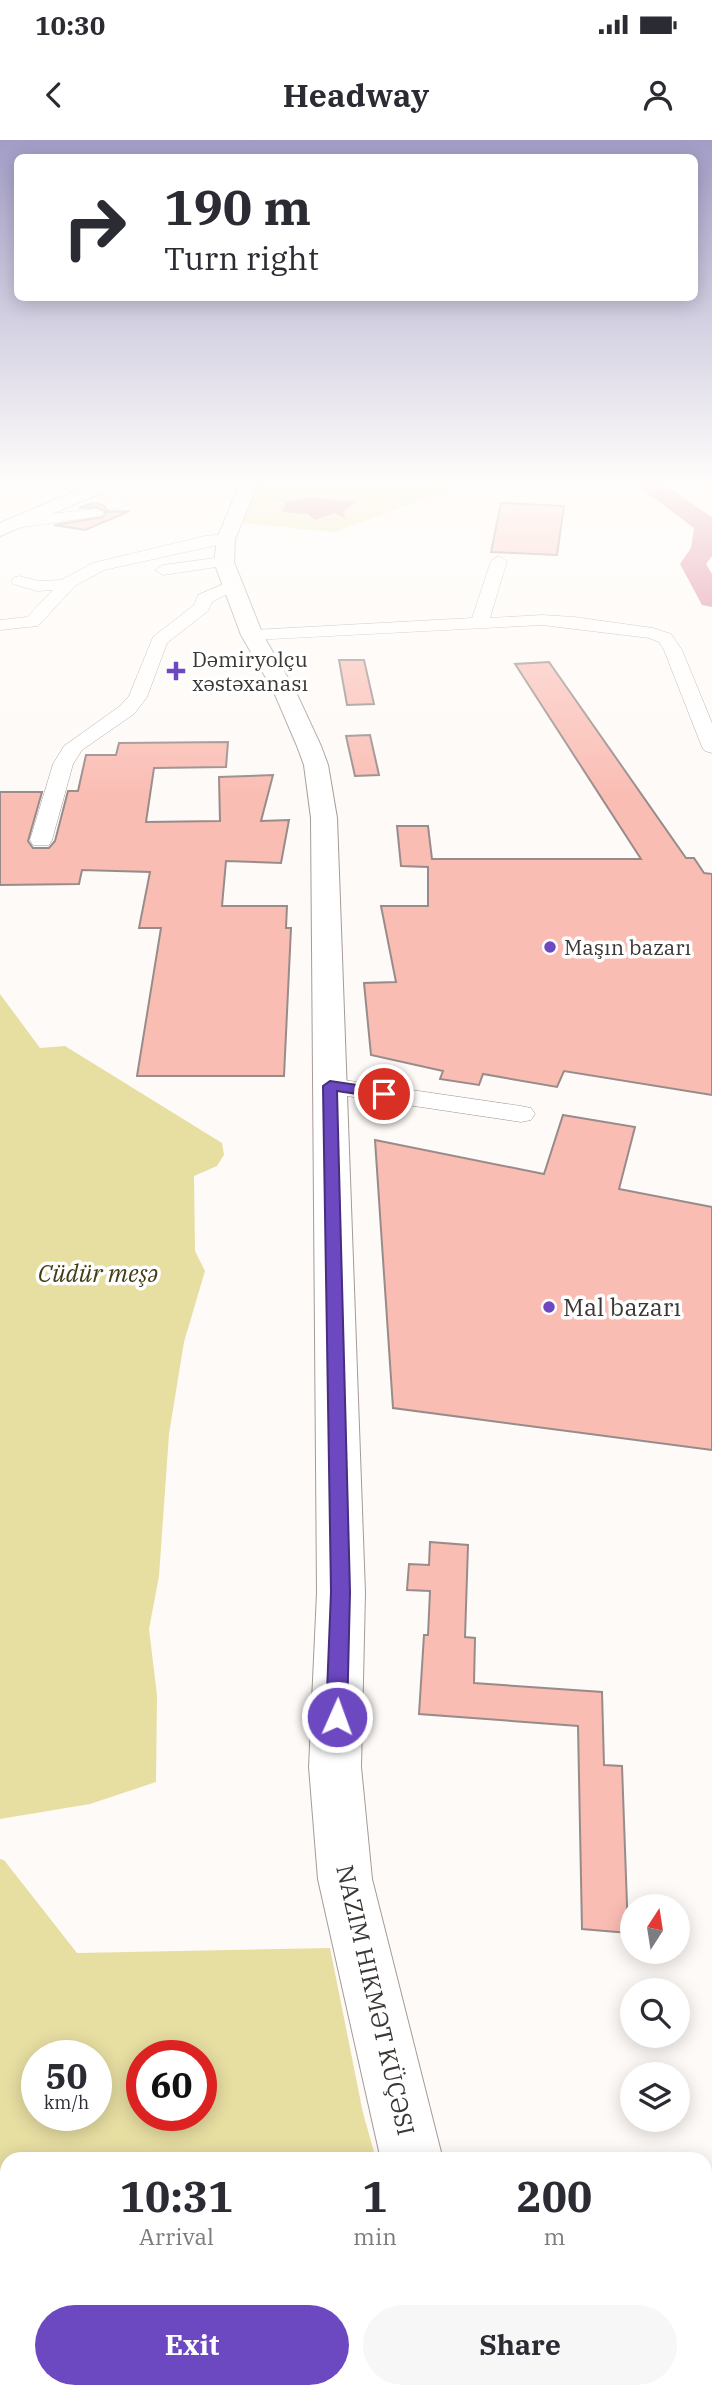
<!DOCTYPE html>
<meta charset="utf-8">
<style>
body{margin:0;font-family:"IBM Plex Serif",serif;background:#f7f7f7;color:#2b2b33;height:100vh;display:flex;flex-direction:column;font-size:26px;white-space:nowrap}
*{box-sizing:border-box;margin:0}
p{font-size:23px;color:#7c7c81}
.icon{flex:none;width:38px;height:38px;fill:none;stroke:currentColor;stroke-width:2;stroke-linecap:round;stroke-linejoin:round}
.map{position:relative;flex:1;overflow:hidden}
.sheet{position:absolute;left:0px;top:2012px;width:712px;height:247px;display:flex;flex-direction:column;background:#fff;border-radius:21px 21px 0 0;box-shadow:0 4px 18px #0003}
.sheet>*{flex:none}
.banner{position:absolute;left:14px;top:14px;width:684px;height:147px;border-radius:10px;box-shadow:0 4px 18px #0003;background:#fff;color:#2b2b33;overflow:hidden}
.needle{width:46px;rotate:12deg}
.buttons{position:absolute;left:620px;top:1754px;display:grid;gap:14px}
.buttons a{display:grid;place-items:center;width:70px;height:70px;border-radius:50%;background:#fff;box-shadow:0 4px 18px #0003;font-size:35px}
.speed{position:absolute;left:21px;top:1900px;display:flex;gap:14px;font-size:35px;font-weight:700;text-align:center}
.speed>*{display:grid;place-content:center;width:91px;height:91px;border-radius:50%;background:#fff;box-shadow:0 4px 18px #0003;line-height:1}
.speed small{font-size:18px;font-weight:400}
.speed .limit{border:10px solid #d22;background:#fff;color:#111}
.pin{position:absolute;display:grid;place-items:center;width:60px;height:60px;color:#fff;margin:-30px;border:4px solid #fff;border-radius:50%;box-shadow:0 2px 7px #0007}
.me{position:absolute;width:77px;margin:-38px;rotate:2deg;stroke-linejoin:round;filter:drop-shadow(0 0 5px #0008)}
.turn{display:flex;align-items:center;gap:24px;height:147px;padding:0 35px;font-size:32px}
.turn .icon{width:91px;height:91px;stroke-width:2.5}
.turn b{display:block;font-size:49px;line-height:60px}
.eta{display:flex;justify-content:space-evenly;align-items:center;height:119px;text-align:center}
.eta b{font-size:42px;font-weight:700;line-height:49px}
.primary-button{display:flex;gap:14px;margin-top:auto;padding:14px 35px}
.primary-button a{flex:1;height:80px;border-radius:42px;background:#6c48c1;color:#fff;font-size:28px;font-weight:700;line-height:80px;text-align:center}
.primary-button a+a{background:#f7f7f7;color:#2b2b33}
.status{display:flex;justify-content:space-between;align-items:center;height:49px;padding:0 35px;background:#fff;direction:ltr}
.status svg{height:19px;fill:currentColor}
header{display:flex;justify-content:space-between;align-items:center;height:91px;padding:0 35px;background:#fff;font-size:32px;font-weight:700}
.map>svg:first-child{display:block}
.green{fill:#e7dea2;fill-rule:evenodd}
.water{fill:#da7b93}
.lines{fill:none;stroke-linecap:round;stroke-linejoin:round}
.river{fill:#da7b93;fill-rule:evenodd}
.building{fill:#fabdb4;stroke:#988c8a;stroke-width:2}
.minor-casing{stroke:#a59b96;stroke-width:1}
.major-casing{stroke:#a59b96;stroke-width:2}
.minor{fill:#fff;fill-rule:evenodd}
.major{fill:#fff;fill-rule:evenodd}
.route{fill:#6c48c1;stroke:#462f7d;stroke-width:2}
.poi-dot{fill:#6c48c1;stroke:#fff;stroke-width:2.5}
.labels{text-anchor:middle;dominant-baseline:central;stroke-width:7;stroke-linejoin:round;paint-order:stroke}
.far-poi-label{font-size:21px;fill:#3b3735;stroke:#fff;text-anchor:start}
.park-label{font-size:24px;font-style:italic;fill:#443d14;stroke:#fff}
.poi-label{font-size:24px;fill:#3b3735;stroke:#fff;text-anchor:start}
.street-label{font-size:24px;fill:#3b3735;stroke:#fff}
</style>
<div class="status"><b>10:30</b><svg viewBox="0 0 49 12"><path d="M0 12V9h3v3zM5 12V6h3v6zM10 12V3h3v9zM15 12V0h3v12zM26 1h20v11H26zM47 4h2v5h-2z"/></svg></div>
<header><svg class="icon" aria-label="back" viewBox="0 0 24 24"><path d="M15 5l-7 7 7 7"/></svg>Headway<svg class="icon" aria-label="person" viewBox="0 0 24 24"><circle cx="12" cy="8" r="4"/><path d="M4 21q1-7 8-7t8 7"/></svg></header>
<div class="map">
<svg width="712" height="2259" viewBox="0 0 712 2259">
<rect width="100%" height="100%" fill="#fefaf7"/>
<g class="green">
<path d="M259 341H460L451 349 335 392 241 383Z"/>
<path d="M0 854 40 908 65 906 222 1003 224 1015 217 1026 194 1036 195 1111 205 1131 184 1202 169 1294 159 1436 149 1489 157 1555 156 1642 90 1664 0 1679Z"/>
<path d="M0 1719 4 1720 77 1813 330 1808 363 1973 376 2019 7 2020V2252H442L444 2259H0ZM37 1916H96V1976H37ZM142 1916H201V1976H142Z"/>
</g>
<path class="water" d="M310 357 355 362 343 372 346 379 335 373 315 380 308 374 282 372 286 362Z"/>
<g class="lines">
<path class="river" d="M631 341H659L712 377V416L706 424 712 434V467L702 465 680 424 691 408 694 388Z"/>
</g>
<g class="building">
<path d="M92 363 103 365 109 372 130 371 85 390 54 385 103 377 106 372 97 367 79 368Z"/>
<path d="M501 363 564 366 557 415 491 412Z"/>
<path d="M339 520H364L374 564 347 565Z"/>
<path d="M549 522 686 718H694L704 733 712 734V955L564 931 557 947 483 934 479 945 440 939 443 931 371 915 364 843 396 842 381 766H428V727L401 726 397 686H428L432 719H641L515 524Z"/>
<path d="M370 595 379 635 355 636 346 596Z"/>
<path d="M228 602 226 627 154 628 146 682 220 681 219 637 273 635 261 681 289 680 281 723 226 721 222 766H287L286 788H291L284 936H137L161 788H139L150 732 82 730 79 744 0 745V652H42L28 701 33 708H49L55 701 68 651H78L86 615H116L119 603Z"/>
<path d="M563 975 635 987 619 1049 712 1067V1310L393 1268 375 1000 544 1034Z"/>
<path d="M430 1402 468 1405 465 1497 475 1498 474 1543 602 1552 604 1625 622 1626 628 1793 582 1789 578 1586 419 1574 424 1495H428L430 1451 407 1450 409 1424 429 1425Z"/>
</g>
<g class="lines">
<g class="minor-casing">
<g id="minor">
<path d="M13 341H31L0 358V348Z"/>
<path d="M102 342 107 343 124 360 126 363C122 369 114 371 107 369L105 366 110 362 95 346Z"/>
<path d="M96 369 103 373 101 376 16 388 8 383 16 378Z"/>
<path d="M226 394 231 396 234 399 231 402 104 430 75 446 38 486 0 490V480L27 477 53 450 37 451 13 444 11 441 13 438 19 436 38 441 61 440 93 423 205 396Z"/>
<path d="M499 416 507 421 490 478 542 475 574 477 653 488 671 494 682 510 712 583V613L705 611 702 607 664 510 659 502 649 498 542 485 252 500 243 495 252 490 472 478 491 421Z"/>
<path d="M224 417 230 419 232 422 230 425 163 435 155 430 163 425Z"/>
<path d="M233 440 239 442 241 445 239 448 212 462 208 471 167 503 147 557 134 574 82 610 73 624 52 700 49 705H33L30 700 53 624 64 606 120 566 129 556 153 497 194 465 198 455Z"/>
<path d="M330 938 521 966 531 968 535 974 531 980 521 982 320 952 316 946 320 940Z"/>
</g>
</g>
<g class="major-casing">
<g id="major">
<path d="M99 341H123L120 345 0 396V383Z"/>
<path d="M241 341H259L235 399 234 422 263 495 295 550 321 606 328 625 337 678 365 1453 361 1627 372 1739 443 2020H381L318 1739 309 1627 317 1453 311 678 304 625 297 606 273 550 241 495 214 422 217 399Z"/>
<path d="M442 2252H510L512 2259H444Z"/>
</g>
</g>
<use href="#minor" class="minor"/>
<use href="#major" class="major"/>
</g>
<linearGradient id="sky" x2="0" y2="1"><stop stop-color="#a29dc6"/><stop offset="0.52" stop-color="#fffdfb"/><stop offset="1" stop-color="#fffdfb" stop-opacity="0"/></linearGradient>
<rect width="712" height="657" fill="url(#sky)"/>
<path class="route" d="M330 941 384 949 391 954 384 958 337 951 350 1452 347 1577 344 1583 337 1586 329 1583 326 1577 331 1452 323 946Z"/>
<g class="poi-dot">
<path d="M172.5 520.5h7v7h7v7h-7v7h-7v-7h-7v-7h7z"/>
<circle cx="550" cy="807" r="7"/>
<circle cx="549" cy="1167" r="7"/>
</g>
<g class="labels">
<g class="far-poi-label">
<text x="192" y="519">Dəmiryolçu<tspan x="192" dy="24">xəstəxanası</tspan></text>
<text x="564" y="807">Maşın bazarı</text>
</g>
<g class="park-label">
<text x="98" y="1133">Cüdür meşə</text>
</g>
<g class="poi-label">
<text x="563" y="1167">Mal bazarı</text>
</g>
<g class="street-label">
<text transform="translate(376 1860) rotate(77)">NAZIM HIKMƏT KÜÇƏSI</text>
</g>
</g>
</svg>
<div class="buttons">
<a><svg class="needle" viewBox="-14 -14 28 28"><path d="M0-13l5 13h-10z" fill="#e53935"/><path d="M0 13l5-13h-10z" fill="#7c7c81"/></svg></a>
<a><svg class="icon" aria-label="search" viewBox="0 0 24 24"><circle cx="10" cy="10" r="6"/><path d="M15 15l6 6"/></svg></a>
<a><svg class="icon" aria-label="layers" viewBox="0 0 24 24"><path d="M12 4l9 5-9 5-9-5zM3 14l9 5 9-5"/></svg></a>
</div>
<div class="speed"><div>50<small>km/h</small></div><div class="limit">60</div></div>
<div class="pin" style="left:384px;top:954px;background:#d93025"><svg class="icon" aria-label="arrive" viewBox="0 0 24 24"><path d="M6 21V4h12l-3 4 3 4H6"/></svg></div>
<svg class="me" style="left:337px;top:1577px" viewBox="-20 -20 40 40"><circle r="17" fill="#6c48c1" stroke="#fff" stroke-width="3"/><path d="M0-11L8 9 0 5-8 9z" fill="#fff"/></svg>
<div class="banner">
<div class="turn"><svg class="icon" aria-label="right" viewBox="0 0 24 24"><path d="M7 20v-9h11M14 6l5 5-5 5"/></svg><div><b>190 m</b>Turn right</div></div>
</div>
<section class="sheet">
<div class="eta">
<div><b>10:31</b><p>Arrival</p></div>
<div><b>1</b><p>min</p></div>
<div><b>200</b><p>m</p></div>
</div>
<div class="primary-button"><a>Exit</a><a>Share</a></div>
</section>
</div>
